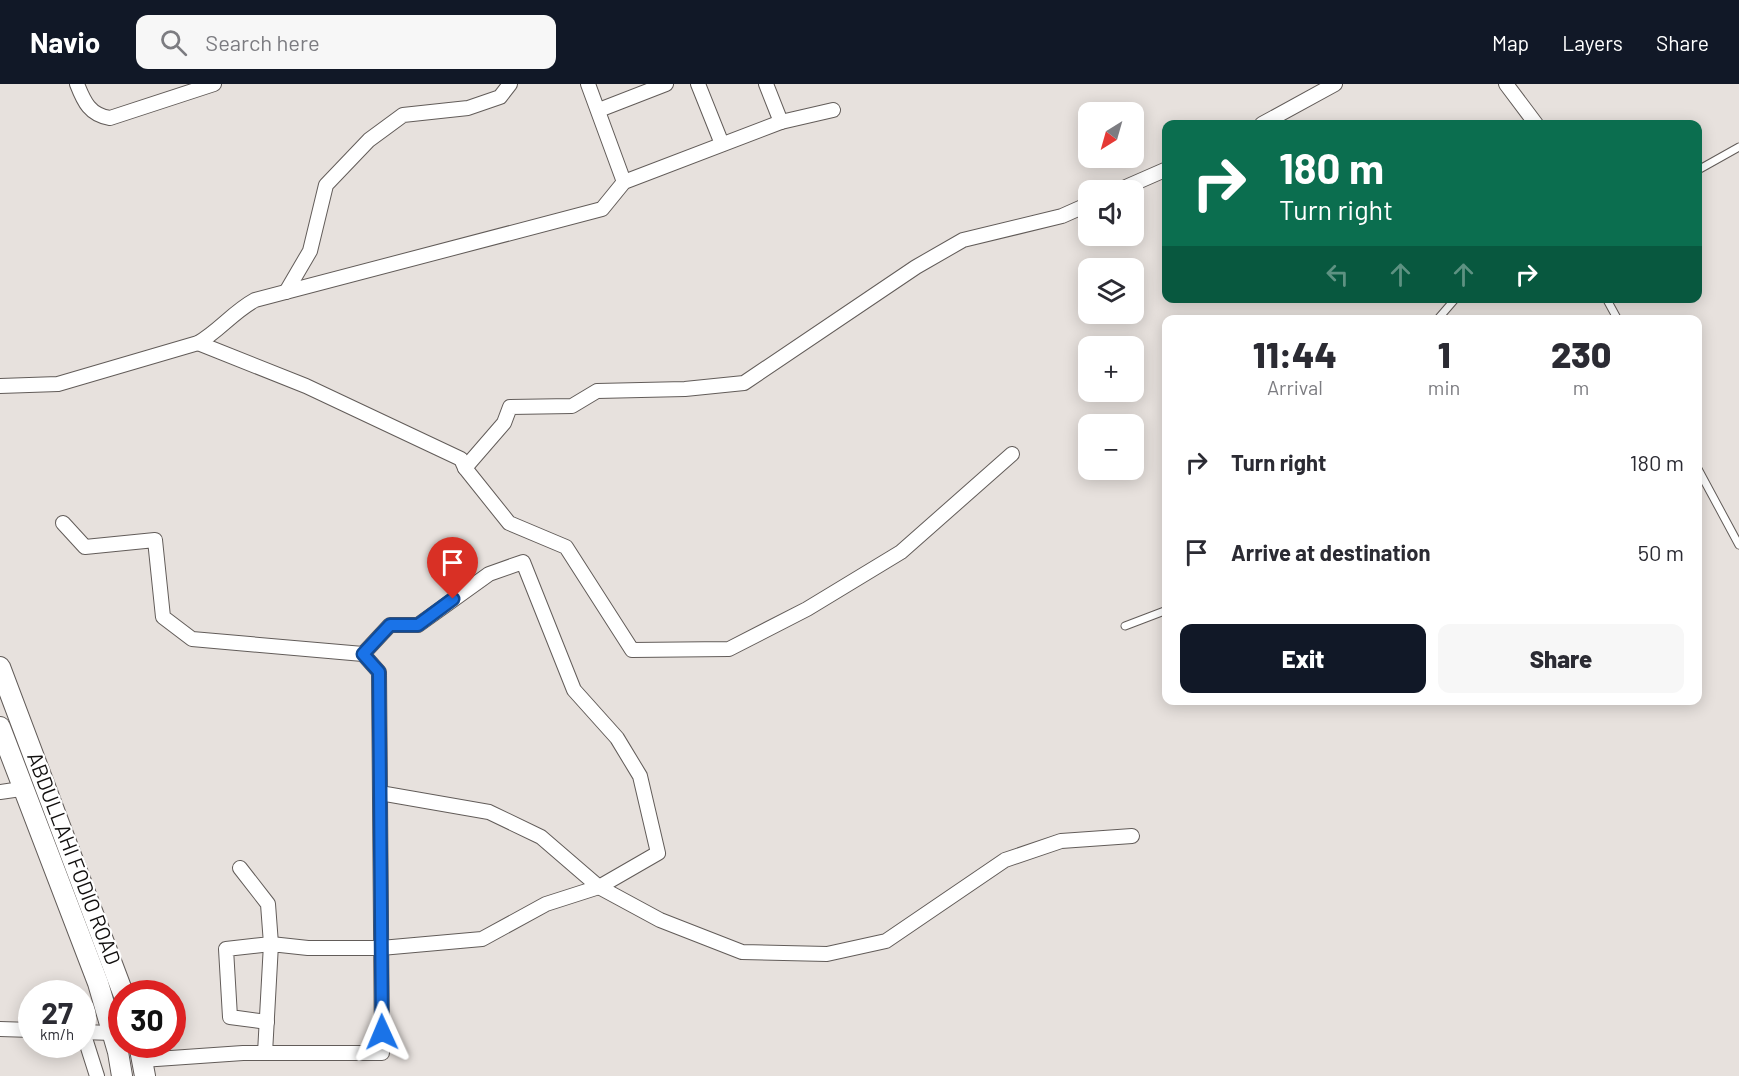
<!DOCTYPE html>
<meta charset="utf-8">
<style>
body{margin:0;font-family:Barlow,sans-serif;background:#f7f7f7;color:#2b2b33;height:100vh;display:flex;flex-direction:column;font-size:22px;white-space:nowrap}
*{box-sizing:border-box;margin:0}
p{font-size:20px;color:#7c7c81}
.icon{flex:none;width:33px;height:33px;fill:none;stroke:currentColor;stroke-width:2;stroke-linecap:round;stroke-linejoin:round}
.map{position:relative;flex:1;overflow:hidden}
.sheet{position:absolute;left:1162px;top:231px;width:540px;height:390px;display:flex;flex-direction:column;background:#fff;border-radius:12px;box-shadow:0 3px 15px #0003}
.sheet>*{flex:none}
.hud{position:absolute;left:1162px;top:36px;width:540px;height:183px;border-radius:12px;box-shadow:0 3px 15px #0003;background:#0b6e4f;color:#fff;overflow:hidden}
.needle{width:39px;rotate:217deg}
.tools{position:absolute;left:1078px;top:18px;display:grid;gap:12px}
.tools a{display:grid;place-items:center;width:66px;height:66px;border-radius:12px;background:#fff;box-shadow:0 3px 15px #0003;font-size:30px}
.speed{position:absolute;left:18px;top:896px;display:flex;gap:12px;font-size:30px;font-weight:700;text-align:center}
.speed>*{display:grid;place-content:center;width:78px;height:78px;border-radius:50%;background:#fff;box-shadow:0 3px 15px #0003;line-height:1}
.speed small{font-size:15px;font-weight:400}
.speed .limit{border:9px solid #d22;background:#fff;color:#111}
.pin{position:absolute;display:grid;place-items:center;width:51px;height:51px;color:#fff;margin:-62px -26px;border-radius:50% 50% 50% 0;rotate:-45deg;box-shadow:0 0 6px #0007}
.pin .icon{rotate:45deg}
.me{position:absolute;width:66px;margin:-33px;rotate:359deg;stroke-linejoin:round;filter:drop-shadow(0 0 4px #0008)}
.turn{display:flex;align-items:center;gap:21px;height:126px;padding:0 18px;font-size:27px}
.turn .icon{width:78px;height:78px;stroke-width:2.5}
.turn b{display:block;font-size:42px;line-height:51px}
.lanes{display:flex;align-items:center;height:57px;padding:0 18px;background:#0003;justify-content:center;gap:30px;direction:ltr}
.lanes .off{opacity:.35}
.eta{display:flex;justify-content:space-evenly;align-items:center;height:102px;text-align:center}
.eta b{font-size:36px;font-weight:800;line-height:42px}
.button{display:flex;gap:12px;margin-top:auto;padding:12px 18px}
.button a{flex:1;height:69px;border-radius:12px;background:#111827;color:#fff;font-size:24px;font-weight:800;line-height:69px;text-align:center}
.button a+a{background:#f7f7f7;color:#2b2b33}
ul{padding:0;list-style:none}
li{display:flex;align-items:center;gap:18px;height:90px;padding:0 18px}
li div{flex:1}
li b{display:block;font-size:22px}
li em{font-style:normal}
header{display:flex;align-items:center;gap:36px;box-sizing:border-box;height:84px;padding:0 30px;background:#111827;color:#fff}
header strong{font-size:28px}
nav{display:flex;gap:33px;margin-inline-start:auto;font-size:21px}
.search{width:420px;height:54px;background:#f7f7f7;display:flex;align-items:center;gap:15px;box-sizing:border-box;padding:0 21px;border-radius:12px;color:#7c7c81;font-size:22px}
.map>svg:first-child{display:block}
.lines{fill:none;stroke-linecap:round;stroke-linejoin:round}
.service-casing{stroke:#625c59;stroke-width:9}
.minor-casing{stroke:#625c59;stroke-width:16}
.secondary-casing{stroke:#625c59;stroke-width:22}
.service{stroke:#fff;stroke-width:7}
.minor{stroke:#fff;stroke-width:14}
.secondary{stroke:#fff;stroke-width:20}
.route-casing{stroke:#114b97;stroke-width:15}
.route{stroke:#1a73e8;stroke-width:10}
.labels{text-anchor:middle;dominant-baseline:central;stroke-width:4.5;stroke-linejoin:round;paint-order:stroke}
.street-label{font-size:21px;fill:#110f0e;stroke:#fff}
</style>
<header>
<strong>Navio</strong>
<div class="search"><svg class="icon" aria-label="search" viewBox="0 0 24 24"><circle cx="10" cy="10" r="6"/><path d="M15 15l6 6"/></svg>Search here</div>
<nav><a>Map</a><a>Layers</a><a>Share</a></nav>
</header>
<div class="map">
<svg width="1739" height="992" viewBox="0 0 1739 992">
<rect width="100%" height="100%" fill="#e7e1dd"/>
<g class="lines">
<g class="service-casing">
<g id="service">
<path d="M1698 86 1739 63"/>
<path d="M1606 214 1618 236"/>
<path d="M1437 236 1456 214"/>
<path d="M1698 385 1739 461"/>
<path d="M1125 542 1167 526"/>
</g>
</g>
<g class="minor-casing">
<g id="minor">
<path d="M77 0C84 18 90 31 110 34L214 0"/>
<path d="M588 0 624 98"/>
<path d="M698 0 722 60"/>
<path d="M766 0 781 38"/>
<path d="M1506 0 1536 40"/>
<path d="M599 26 666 0"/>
<path d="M1262 40 1335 0"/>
<path d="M1119 106 1167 85"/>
<path d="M286 208 310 167 326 101 369 56 403 31 468 24 500 13 510 0"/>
<path d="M198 259 306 302 461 375 465 384 509 439 566 463 632 566 729 565 807 525 901 468 1012 370"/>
<path d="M0 302 58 300 198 259C219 247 233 228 255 216L602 125 624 98 781 38 833 26"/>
<path d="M465 384 504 339 510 323 572 322 597 307 685 305 744 299 916 183 963 156 1062 132 1089 120"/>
<path d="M63 439 85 463 155 456 163 533 192 555 363 570 379 588 382 969H243L142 976"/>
<path d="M0 708 21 705"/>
<path d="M380 709 489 728 541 753 599 803 660 836 742 868 827 870 886 857 1005 776 1061 757 1132 752"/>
<path d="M240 784 268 820 271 860 226 865 230 933 267 938"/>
<path d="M0 945 32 946"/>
<path d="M82 948 112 949"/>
<path d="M83 948 97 992"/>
<path d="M265 969 271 860 308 864H381L482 855 546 820 599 803 658 769 640 692 617 654 574 606 523 478 489 490 418 541H390L363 570"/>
</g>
</g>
<g class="secondary-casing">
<g id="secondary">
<path d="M0 583 123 909"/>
<path d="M0 643 98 899 118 968 122 992"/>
<path d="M139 960 145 992"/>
</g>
</g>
<use href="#service" class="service"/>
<use href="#minor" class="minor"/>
<use href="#secondary" class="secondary"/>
</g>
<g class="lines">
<g class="route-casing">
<path id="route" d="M382 948 379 588 363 570 390 541H418L453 515"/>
</g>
<use href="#route" class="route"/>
</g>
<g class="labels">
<g class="street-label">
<text transform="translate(75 774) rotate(69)">ABDULLAHI FODIO ROAD</text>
</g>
</g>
</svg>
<div class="tools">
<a><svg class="needle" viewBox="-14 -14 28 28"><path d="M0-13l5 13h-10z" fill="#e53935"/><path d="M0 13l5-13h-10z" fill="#7c7c81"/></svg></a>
<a><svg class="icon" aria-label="sound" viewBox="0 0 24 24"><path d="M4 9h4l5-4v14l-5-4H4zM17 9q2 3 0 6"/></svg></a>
<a><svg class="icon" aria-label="layers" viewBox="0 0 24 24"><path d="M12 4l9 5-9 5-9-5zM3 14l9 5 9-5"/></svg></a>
<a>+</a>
<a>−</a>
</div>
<div class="speed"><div>27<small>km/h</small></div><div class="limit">30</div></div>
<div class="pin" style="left:453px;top:515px;background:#d93025"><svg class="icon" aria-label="arrive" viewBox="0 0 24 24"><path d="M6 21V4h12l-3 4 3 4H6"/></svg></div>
<svg class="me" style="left:382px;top:948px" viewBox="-20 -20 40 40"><path d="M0-17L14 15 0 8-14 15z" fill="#1a73e8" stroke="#fff" stroke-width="4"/></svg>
<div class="hud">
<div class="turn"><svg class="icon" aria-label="right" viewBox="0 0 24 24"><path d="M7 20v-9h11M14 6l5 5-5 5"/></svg><div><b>180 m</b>Turn right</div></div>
<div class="lanes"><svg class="icon off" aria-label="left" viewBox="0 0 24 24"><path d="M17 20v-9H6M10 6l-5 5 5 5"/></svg><svg class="icon off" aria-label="ahead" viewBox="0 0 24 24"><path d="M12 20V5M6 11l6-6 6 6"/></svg><svg class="icon off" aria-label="ahead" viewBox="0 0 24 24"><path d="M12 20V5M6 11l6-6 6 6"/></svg><svg class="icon" aria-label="right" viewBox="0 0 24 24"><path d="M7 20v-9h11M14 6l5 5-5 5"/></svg></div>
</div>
<section class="sheet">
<div class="eta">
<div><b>11:44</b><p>Arrival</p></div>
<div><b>1</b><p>min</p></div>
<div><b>230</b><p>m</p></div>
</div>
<ul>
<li><svg class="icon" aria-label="right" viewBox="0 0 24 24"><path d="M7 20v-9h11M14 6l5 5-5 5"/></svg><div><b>Turn right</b></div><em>180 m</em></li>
<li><svg class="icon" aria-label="arrive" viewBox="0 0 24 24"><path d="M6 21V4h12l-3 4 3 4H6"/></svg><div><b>Arrive at destination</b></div><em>50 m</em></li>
</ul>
<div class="button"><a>Exit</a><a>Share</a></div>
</section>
</div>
